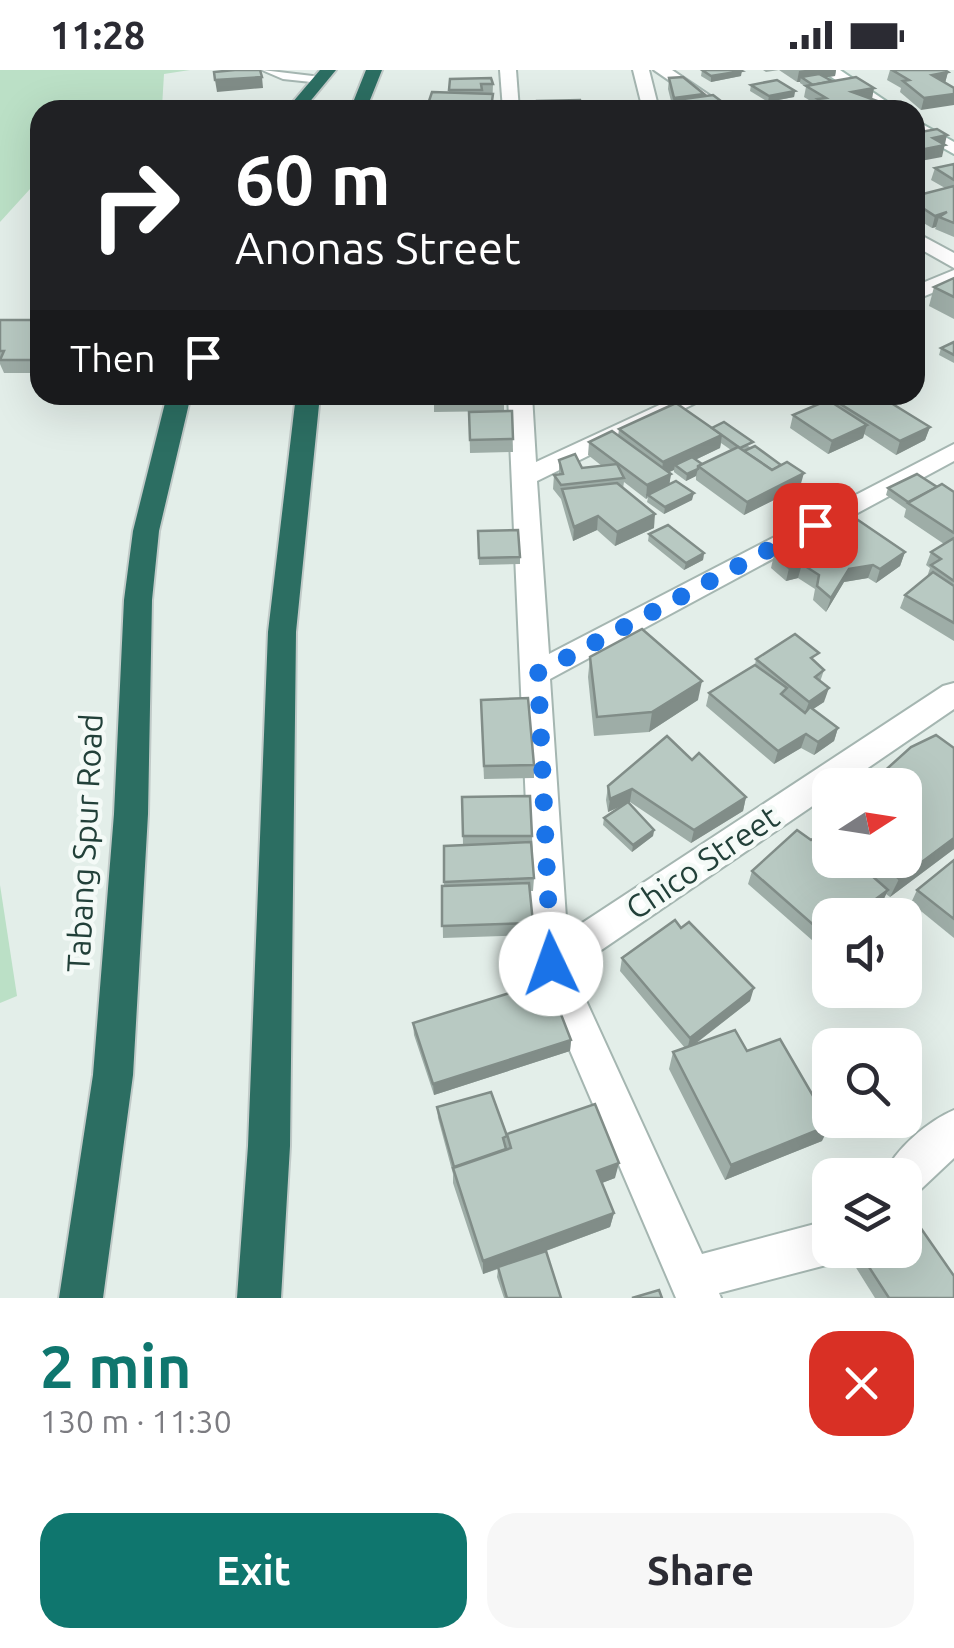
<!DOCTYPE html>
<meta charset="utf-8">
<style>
body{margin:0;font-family:Ubuntu,sans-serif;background:#f7f7f7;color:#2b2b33;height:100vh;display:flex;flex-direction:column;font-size:38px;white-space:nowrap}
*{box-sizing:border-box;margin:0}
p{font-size:32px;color:#7c7c81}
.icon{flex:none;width:55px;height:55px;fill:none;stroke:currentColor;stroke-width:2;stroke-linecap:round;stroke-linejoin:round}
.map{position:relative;height:1228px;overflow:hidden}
.details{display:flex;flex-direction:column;background:#fff;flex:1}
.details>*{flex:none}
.hud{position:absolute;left:30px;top:30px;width:895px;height:305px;border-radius:30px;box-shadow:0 10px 40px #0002;background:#202124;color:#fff;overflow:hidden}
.needle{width:65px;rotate:78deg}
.tools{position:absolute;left:812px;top:698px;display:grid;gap:20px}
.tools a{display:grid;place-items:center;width:110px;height:110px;border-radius:20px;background:#fff;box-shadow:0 10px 40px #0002;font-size:50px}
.pin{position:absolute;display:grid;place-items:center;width:85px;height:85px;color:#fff;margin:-42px;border-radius:20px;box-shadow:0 5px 15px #0006}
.me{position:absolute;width:110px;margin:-55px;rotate:357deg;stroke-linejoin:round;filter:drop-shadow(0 0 8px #0008)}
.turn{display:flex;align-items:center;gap:35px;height:210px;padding:0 40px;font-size:45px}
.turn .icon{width:130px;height:130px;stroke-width:2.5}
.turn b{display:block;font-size:70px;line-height:85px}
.then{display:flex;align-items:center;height:95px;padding:0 40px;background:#0003;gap:20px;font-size:38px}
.round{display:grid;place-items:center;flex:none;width:105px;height:105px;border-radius:30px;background:#f7f7f7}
.headline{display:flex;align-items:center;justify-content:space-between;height:170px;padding:0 40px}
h1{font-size:60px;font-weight:600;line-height:75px;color:#0f766e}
.cta{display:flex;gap:20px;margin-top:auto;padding:20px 40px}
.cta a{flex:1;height:115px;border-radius:30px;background:#0f766e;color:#fff;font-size:40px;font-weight:600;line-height:115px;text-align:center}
.cta a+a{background:#f7f7f7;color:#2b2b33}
.status{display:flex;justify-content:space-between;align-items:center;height:70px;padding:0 50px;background:#fff;direction:ltr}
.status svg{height:28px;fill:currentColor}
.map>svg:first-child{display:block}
.green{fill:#bbe0c6}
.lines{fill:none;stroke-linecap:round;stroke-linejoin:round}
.lane-casing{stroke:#a5b6b1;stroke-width:4}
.street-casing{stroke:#a5b6b1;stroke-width:4}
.secondary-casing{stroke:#a1bab2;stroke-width:4}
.highway-casing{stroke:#c1cac8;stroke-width:4}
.path{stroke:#82b3a5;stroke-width:5;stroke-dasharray:4 6;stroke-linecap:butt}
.lane{fill:#fff;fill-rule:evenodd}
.street{fill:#fff;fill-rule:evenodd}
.secondary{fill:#fff;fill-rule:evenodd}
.highway{fill:#2c6e62;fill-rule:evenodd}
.wall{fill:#9eada7;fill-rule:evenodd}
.shaded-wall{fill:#818d88}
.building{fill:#b8c9c2;stroke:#818d88;stroke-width:2.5}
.route{stroke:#1a73e8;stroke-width:18;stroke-dasharray:0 32.4}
.labels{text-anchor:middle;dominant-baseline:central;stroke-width:9;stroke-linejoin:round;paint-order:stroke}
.street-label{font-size:32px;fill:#224039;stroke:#f4faf7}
</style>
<div class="status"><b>11:28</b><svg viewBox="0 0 49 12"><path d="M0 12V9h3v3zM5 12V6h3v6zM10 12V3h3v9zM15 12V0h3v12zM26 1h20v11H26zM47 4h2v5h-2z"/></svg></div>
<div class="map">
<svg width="954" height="1228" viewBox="0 0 954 1228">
<rect width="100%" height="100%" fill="#e3eee9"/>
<g class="green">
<path d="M0 0H190L164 4 162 37 40 40V108L0 152Z"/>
<path d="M0 815 17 926 0 933Z"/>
</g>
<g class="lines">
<g class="lane-casing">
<g id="lane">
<path d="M262 0 321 7 326 10 321 13 283 9Z"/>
<path d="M358 36 363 40H289L294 37Z"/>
</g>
</g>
<g class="street-casing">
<g id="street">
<path d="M500 0H516L519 40H503Z"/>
<path d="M633 0H649L659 40H643Z"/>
<path d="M654 0H672L731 40H712Z"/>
<path d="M915 162 954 183V198L915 176Z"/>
<path d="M954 200V214L915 230V216Z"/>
<path d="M508 325H532L536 392 681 325H712L537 411 549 584 954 374V391L550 609 567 863 943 616 954 613V639L843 715H830V724L572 900 702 1184 830 1150V1180H848L845 1187 830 1194 719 1223 721 1228H676L533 894Z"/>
<path d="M954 1040V1088L920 1120 905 1126V1105H884C895 1079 928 1051 954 1040Z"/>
</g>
</g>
<g class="secondary-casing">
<g id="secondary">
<path d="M821 0H840L899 40H880Z"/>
<path d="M915 50 954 72V84L915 62Z"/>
</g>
</g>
<g class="highway-casing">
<g id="highway">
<path d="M320 0H336L303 40H286Z"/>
<path d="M366 0H382L366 40H350Z"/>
<path d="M167 325H191L159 461 152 530 148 744 133 1005 103 1228H59L93 1005 114 744 124 530 133 461Z"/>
<path d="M296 325H320L296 562 290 1076 281 1228H237L248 1076 268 562Z"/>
</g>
</g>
<path class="path" d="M34 303 30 311 40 310"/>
<use href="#lane" class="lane"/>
<use href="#street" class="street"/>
<use href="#secondary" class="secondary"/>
<use href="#highway" class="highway"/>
</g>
<g class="wall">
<path d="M702 0 741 6 711 12 701 6Z"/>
<path d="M763 0H836L835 6 825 7 872 29 902 40H816L817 35 804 27 806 17 800 13V12H797L779 0 766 2Z"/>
<path d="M890 0H945L948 2 945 13 921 40 900 22 901 18 887 10Z"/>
<path d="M669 8 704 24V26L730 38 729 40 673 39 668 19Z"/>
<path d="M450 9 493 14 492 40H428L427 37 449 23Z"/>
<path d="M751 15 795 21 794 27 768 32 750 21Z"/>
<path d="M954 94V167L935 159 936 157 932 158 915 148V126L945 118 931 110 935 98Z"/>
<path d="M954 208V249L929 236 934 217Z"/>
<path d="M0 250H40V303H4L0 294Z"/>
<path d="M954 272V293L939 285 941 278Z"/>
<path d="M434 325H504V341L434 342Z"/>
<path d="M834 330 930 357 925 370 896 385 864 364 863 368 828 384 790 358 793 345 833 333Z"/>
<path d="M512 341 513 382 470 383 469 342Z"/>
<path d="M712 358 752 378 800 417 744 445 696 410V406L686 411 674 402V400L668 402 671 404 669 414 692 430 664 444 647 432 648 428 646 429 624 412 623 418 654 458 615 476 597 460 573 471 561 429 553 419 554 405 559 404V390L582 398 602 396 588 385 589 372 618 366 619 359ZM721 373 731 380 702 394 695 390 720 378Z"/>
<path d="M937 417 954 422V571L900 538 905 525 927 507 930 498 926 495 931 482 944 474 904 447 906 439 886 425 888 418Z"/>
<path d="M478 461 520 487V494L479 495Z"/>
<path d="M649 464 704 483 703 490 684 500 648 471Z"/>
<path d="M811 477 905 482 900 496 876 513 868 508 844 512 826 542 813 530 815 519 798 508 786 511 771 498 774 485Z"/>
<path d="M590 587 698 630 649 662 594 666 588 607Z"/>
<path d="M756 589 816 593 824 600 820 612 824 632 813 639 838 658 834 671 814 685 801 678 774 694 706 636 709 623 755 595Z"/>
<path d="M481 643 534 695V708L484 709Z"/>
<path d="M954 678V779L890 827 886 824 882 833 821 878 748 814 752 801 811 770 826 765 830 753V790H905Z"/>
<path d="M692 690 746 727 743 741 691 773 630 732 629 733 654 760 653 766 632 782 603 755 604 748 624 735 608 742 606 730 608 716Z"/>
<path d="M462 727 532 766 534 808 533 821H530L533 853 532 865 443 868 442 816H444V776L463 775Z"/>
<path d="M954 790V868L911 833 917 820Z"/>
<path d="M622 888 750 931 694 975 747 981 822 1071 725 1110 669 999 673 982 685 978 620 901Z"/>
<path d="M413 953 571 970 570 981 434 1025 414 965Z"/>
<path d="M437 1037 615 1108 602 1113 614 1143 610 1157 546 1181 561 1228H504L497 1207 498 1199 483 1204 453 1113V1104L438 1048Z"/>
<path d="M852 1180H905L954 1228H875L848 1185Z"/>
</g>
<g class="shaded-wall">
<path d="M805 0H836L835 6 806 10 801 7 800 12H797L799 1Z"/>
<path d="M742 1 741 6 711 12V6Z"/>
<path d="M948 2 945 13 932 5Z"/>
<path d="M262 7 263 18 217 22 215 10Z"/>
<path d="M874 18 872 29 852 22Z"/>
<path d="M795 21 794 27 768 32 769 26Z"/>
<path d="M704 24 702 35 676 30 675 39H673L674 28Z"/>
<path d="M954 24V35L921 40 924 28Z"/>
<path d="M947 65 942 87 915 92V81L933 68Z"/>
<path d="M947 142 939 147 936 157 932 158 935 146Z"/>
<path d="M867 355 863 368 828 384 832 371Z"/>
<path d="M930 357 925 370 896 385 900 371Z"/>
<path d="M722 365 720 378 678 398 675 395 674 400 661 406 663 392Z"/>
<path d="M698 399 696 406 686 411 687 404Z"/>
<path d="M804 403 800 417 744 445 747 432Z"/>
<path d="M671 404 669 417 648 425 646 429 647 415Z"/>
<path d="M694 423 692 430 664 444 665 437Z"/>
<path d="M655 444 654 458 615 476 617 462Z"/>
<path d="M598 446 597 460 573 471 574 457Z"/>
<path d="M905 482 900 496 876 513 880 499Z"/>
<path d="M704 483 703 490 684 500 686 493Z"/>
<path d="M802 494 798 508 786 511 789 498Z"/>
<path d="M873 495 868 508 844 512 826 542 831 528 849 499Z"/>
<path d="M702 611 698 630 649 662 652 642Z"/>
<path d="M829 618 824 632 804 645 809 632Z"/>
<path d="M838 658 834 671 814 685 818 672Z"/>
<path d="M806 664 801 678 774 694 778 681Z"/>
<path d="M632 719 630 732 608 742 610 729Z"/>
<path d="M746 727 743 741 691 773 694 760Z"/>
<path d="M654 760 653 766 632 782 633 775Z"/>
<path d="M954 768V779L890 827 899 809Z"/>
<path d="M888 820 882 833 865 845H854Z"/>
<path d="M830 863V872L821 878 826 866Z"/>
<path d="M754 918 750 931 687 980 690 968Z"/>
<path d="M571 970 570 981 434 1025 433 1014Z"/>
<path d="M830 1055 822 1071 725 1110 731 1095Z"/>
<path d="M619 1093 615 1108 594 1116 597 1101Z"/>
<path d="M614 1143 610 1157 483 1204V1191Z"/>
</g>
<g class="building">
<path d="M235 0H260L262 7 215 10 214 2Z"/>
<path d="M702 0H740L742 1 711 6Z"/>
<path d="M892 0H945L948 2 932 5 954 18V24L924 28 903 11 909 10Z"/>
<path d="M819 4 832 11 813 15 801 7Z"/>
<path d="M683 7 704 24 674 28 669 8Z"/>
<path d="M856 7 874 18 852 22 902 40H837L818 29 826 28 806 16Z"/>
<path d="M491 8 493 14H481L482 20H449L450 9Z"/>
<path d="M777 10 795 21 769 26 751 15Z"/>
<path d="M432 22 493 24 491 38 427 37Z"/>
<path d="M713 25 730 38 688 40 676 30Z"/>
<path d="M580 30 582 40H537V31Z"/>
<path d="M937 59 947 65 933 68 945 75 915 81V63Z"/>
<path d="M954 94V110L935 98Z"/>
<path d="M954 116V153L939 147 947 142 935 146 915 133V126Z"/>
<path d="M954 208V227L934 217Z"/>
<path d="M0 250H40V290H0L4 281H0Z"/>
<path d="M954 272V285L941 278Z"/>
<path d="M434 325H504V327L434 328Z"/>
<path d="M844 325H878L930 357 900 371 834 330Z"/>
<path d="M828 330 867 355 832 371 793 345Z"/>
<path d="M676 333 722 365 663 392 619 359Z"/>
<path d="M512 341 513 369 470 370 469 342Z"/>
<path d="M724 352 753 372 740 378 712 358Z"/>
<path d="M612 361 671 404 647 415 589 372Z"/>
<path d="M755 376 781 395 772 400 744 381Z"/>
<path d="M738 377 772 400 787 392 804 403 747 432 698 396Z"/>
<path d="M575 384 582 398 617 394 624 408 561 415 554 405 563 404 559 390Z"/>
<path d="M692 387 702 394 698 396V399L687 404 675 395Z"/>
<path d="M917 404 937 417 908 432 888 418Z"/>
<path d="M676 411 694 423 665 437 648 425Z"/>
<path d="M617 413 655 444 617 462 598 446 574 457 562 419Z"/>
<path d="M942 414 954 422V463L908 433Z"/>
<path d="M858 450 905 482 880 499 873 495 849 499 831 528 817 516 819 505 802 494 789 498 774 485 802 470 811 477Z"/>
<path d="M668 455 704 483 686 493 649 464Z"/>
<path d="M518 460 520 487 479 488 478 461Z"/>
<path d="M954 468V511L931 495 941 489 931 482Z"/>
<path d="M933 502 954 516V553L905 525Z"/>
<path d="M642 559 702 611 652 642 597 647 590 587Z"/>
<path d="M795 564 819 583 811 588 824 600 815 607 829 618 809 632 756 589Z"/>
<path d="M755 595 787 618 781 624 805 643 810 637 838 658 818 672 806 664 778 681 709 623Z"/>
<path d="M528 628 534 695 484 696 481 630Z"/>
<path d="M936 665 954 678V768L899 809 878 790H905V715H869L911 677Z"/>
<path d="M667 666 692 690 699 683 746 727 694 760 632 719 610 729 608 716Z"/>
<path d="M530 726 532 766H463L462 727Z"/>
<path d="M628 732 654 760 633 775 604 748Z"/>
<path d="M797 760 811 770 823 762 830 768V790H854L888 820 854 845H830V863L826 866 752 801Z"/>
<path d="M531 772 534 808 444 812V776Z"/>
<path d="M954 790V849L917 820Z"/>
<path d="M529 813 533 853 442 856V816Z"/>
<path d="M890 835 900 845H876Z"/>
<path d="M675 850 681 858 689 852 754 918 690 968 622 888Z"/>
<path d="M905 850 912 857 905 862Z"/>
<path d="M548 911 571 970 433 1014 413 953Z"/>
<path d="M735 960 747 981 780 969 830 1055 731 1095 673 982Z"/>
<path d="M491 1022 507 1066 503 1068 506 1079 454 1097 437 1037Z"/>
<path d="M595 1034 619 1093 597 1101 614 1143 483 1191 453 1098 511 1078 507 1064Z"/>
<path d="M911 1144 954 1206V1228H889L858 1180H905V1148Z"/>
<path d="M546 1181 561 1228H507L498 1197Z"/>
<path d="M659 1220 662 1228H632Z"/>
</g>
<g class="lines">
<path class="route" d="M551 894 538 603 815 455"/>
</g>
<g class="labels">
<g class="street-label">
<text transform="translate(84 773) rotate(-87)">Tabang Spur Road</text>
<text transform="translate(702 792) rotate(-34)">Chico Street</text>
</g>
</g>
</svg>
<div class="tools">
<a><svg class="needle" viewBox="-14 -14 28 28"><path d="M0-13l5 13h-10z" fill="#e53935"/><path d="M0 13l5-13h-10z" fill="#7c7c81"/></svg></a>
<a><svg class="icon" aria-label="sound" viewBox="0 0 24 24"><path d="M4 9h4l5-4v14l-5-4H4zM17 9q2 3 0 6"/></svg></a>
<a><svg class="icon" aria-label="search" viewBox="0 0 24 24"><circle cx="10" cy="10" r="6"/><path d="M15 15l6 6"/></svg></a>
<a><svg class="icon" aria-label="layers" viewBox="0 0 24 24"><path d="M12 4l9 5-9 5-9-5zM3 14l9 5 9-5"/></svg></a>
</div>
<div class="pin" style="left:815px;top:455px;background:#d93025"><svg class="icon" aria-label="arrive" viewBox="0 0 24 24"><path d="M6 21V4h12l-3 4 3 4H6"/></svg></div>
<svg class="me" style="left:551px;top:894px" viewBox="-20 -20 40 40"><circle r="19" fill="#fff"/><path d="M0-13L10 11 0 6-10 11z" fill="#1a73e8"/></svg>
<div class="hud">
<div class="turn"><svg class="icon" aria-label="right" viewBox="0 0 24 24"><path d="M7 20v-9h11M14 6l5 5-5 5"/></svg><div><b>60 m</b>Anonas Street</div></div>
<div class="then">Then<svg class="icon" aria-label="arrive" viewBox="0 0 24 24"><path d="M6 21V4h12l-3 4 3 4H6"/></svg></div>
</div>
</div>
<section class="details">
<div class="headline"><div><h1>2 min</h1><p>130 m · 11:30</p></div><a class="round" style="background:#d93025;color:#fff"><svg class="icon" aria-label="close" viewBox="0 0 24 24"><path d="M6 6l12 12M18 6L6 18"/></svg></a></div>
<div class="cta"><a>Exit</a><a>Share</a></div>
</section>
